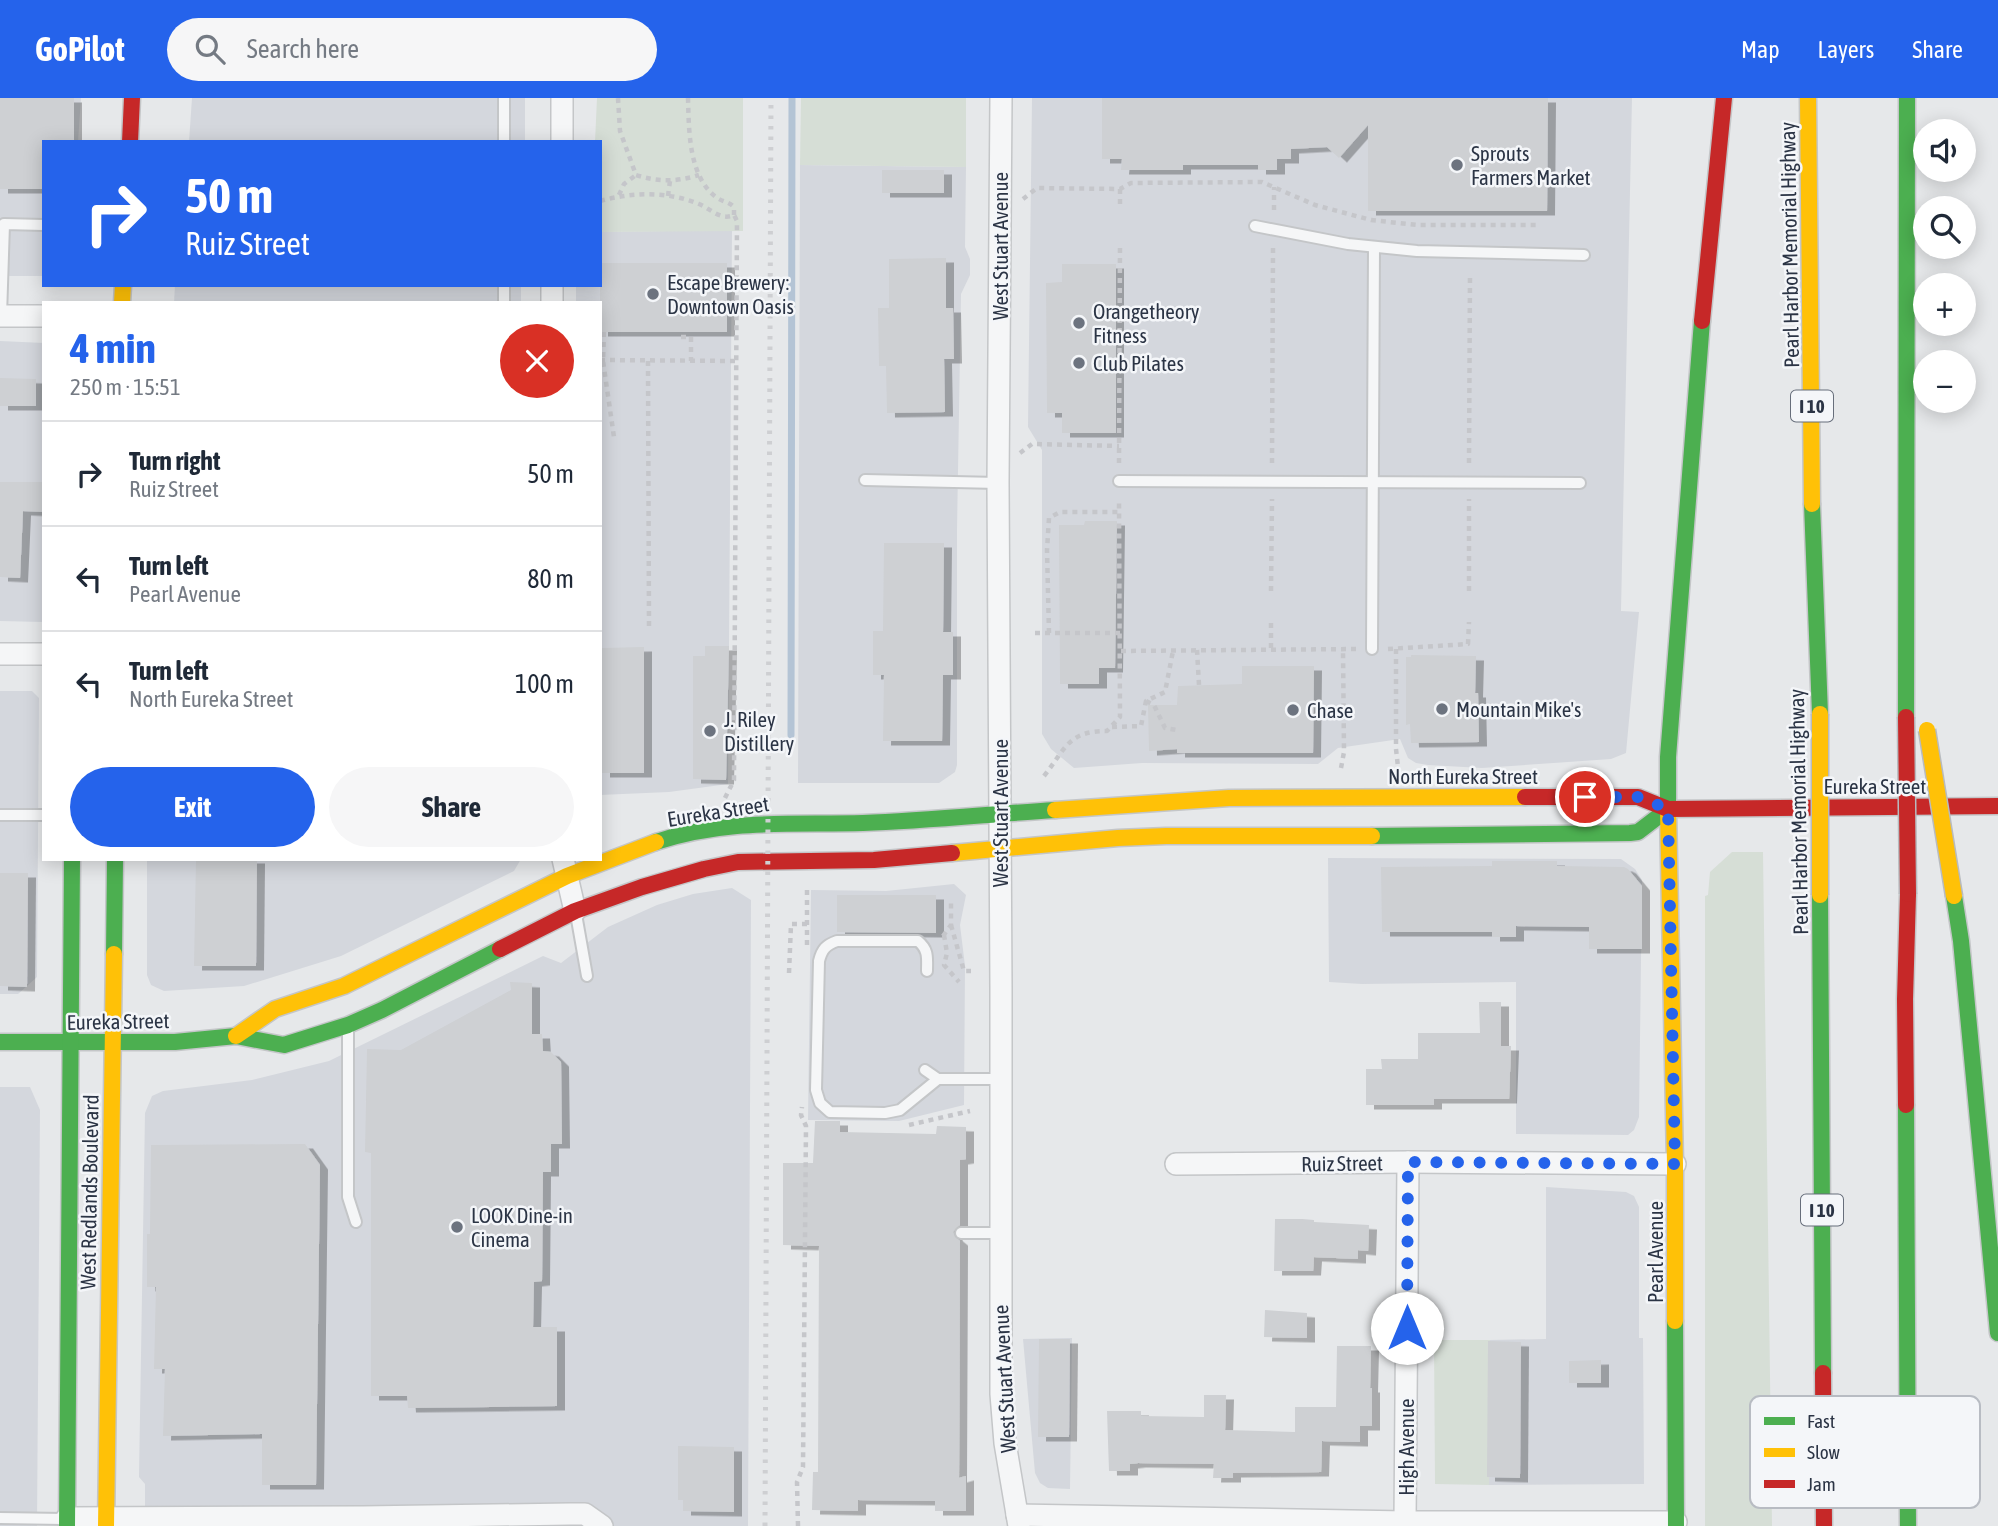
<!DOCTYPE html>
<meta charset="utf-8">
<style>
body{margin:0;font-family:"Asap Condensed",sans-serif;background:#f6f6f7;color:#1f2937;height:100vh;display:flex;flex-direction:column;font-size:26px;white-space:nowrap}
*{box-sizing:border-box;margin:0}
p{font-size:23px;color:#747a83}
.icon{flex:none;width:38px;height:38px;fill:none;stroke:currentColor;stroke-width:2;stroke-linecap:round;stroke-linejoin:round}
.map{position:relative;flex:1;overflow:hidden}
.drawer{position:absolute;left:42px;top:203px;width:560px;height:560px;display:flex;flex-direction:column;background:#fff;border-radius:0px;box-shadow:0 4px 18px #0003}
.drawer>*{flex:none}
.banner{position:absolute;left:42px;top:42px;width:560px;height:147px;border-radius:0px;box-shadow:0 4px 18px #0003;background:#2563eb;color:#fff;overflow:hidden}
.tools{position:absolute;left:1913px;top:21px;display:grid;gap:14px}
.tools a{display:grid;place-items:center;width:63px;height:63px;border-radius:50%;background:#fff;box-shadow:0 4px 18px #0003;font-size:35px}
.pin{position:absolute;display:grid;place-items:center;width:60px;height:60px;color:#fff;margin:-30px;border:4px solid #fff;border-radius:50%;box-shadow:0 2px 7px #0007}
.me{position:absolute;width:77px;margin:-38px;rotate:0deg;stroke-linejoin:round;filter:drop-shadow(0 0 5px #0008)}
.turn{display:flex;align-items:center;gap:24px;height:147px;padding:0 28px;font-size:32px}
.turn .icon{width:91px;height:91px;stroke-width:2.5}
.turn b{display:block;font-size:49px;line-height:60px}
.round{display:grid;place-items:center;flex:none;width:74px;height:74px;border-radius:37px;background:#f6f6f7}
.summary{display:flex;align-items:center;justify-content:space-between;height:119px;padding:0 28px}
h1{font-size:42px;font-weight:700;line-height:52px;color:#2563eb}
.action{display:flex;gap:14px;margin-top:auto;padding:14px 28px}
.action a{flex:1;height:80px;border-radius:42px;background:#2563eb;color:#fff;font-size:28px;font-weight:700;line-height:80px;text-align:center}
.action a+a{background:#f6f6f7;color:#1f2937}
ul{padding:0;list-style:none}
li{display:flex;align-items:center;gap:21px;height:105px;padding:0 28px;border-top:2px solid #e0e1e3}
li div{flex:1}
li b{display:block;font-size:26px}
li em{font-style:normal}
header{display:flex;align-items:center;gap:42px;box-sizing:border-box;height:98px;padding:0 35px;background:#2563eb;color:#fff}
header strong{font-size:33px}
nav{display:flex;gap:38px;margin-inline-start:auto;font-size:24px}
.search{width:490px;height:63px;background:#f6f6f7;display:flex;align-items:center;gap:18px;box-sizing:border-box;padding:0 24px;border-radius:38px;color:#747a83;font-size:26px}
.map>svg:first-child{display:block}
.built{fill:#d4d7dd}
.green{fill:#d6ded6}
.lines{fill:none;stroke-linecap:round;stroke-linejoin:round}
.stream{stroke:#b4c4d5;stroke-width:7}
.building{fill:#ced0d3;filter:url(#shadow)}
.lane-casing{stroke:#c4c6c8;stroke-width:14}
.street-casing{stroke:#c4c6c8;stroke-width:24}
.fast-casing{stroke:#c4c6c8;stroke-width:19}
.slow-casing{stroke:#c4c6c8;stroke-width:19}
.jam-casing{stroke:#c4c6c8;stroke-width:19}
.path{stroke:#c5c6ca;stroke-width:4.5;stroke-dasharray:5 5;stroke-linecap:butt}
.lane{stroke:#f5f6f7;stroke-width:10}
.street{stroke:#f5f6f7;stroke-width:21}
.fast{stroke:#4caf50;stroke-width:16}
.slow{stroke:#ffc107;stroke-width:16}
.jam{stroke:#c62828;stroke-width:16}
.rail{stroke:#cecfd2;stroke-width:5;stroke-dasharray:3.5 7;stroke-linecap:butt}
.slow-bridge-casing{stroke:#b8bbbf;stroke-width:19;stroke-linecap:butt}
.jam-bridge-casing{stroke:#b8bbbf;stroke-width:19;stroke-linecap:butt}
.slow-bridge{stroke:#ffc107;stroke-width:16}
.jam-bridge{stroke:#c62828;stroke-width:16}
.route{stroke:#2563eb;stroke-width:12;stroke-dasharray:0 21.6}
.poi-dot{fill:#6c737f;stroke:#f4f6f9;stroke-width:2.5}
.labels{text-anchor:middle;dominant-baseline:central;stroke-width:5;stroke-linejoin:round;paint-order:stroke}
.shield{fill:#f4f6f9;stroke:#676e7b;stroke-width:2}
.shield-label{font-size:19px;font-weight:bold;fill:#2b3445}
.poi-label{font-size:21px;fill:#2b3445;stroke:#f4f6f9;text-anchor:start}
.street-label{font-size:21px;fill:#2b3445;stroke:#f4f6f9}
.key{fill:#f4f6f9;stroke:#b8bcc3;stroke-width:2}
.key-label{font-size:19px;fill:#2b3445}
</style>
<header>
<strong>GoPilot</strong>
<div class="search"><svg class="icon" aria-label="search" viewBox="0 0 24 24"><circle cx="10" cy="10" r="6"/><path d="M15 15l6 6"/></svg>Search here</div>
<nav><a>Map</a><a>Layers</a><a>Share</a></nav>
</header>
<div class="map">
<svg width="1998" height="1428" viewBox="0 0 1998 1428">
<defs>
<filter id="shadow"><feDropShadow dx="8" dy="4.5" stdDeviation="0" flood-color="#0004"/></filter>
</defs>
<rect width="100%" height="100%" fill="#e6e8ea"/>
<g class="built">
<path d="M0 0H81L78 44H44V178H0Z"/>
<path d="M192 0H525V44H189Z"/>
<path d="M1032 0H1632L1621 513 1639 514 1626 655 1611 661 1482 670 1428 667 1416 665 1408 660 1400 641 1338 650 1318 666 1142 665 1074 670 1051 651 1042 636V352L1028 329Z"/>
<path d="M800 67 966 69 965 149 970 161V177L961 196 957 432V667L955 674 939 685H798Z"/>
<path d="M732 132 728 686 669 694 600 697V205H576V187H600V134Z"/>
<path d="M175 187H521V205H174Z"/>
<path d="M0 243 44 245 43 524 0 523Z"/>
<path d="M0 593H32L39 600 37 879 18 896H0Z"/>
<path d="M1328 760 1621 761 1635 771 1642 782 1639 1019 1634 1032 1628 1037 1516 1036V884L1362 886 1329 884Z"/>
<path d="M147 761H521L514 773 341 858 244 888 164 893 151 887 147 877Z"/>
<path d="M954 786 966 797 960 827 965 868 964 1007 899 1023 808 1022 811 792 886 793Z"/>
<path d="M732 790 751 802 748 1428H145V1386L139 1379 145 1015 152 998 163 993 252 982 329 963 543 858 561 865 608 829 657 807 693 796Z"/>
<path d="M0 989H30L40 1012 37 1428H0Z"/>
<path d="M1546 1089 1626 1094 1634 1098 1639 1109V1240H1643L1644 1386 1489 1387 1490 1242 1546 1241Z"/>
<path d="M1072 1240 1070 1391 1048 1390 1040 1385 1035 1375 1023 1241Z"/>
</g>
<g class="green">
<path d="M597 0H743V133L600 134V44H595Z"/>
<path d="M801 0H966V69L800 67Z"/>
<path d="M1732 754H1763L1772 1428H1705V798L1708 797 1710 774Z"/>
<path d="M1434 1242H1490L1489 1387 1435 1386Z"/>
</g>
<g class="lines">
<path class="stream" d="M791 637 792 0"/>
</g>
<g class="building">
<path d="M0 0H74V44H44V91H0Z"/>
<path d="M1102 0H1548L1547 113H1368V27L1339 60 1327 49 1291 51V61H1277V72H1258V67H1183V72H1121L1122 61H1102Z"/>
<rect x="882" y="72" width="62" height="23"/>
<path d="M946 160V210H953L954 261H944L945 314 887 315 886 268H879L878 210H889V161Z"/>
<rect x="600" y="165" width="127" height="69"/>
<path d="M1062 166H1116V335H1062V315H1047L1046 185 1062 184Z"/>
<path d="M0 280 36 281V308H0Z"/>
<path d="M0 384H44V414L23 413 20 480 0 479Z"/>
<path d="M1085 423H1117L1115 570H1099V586H1060L1059 427H1084Z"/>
<path d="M884 445H944L943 534H953V577H943L942 643H883L884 577H873V533H883Z"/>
<path d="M705 548H729L726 682 693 681V558H705Z"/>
<path d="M644 549V675H602V550Z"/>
<path d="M1411 557 1476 558 1475 595H1478L1479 644 1411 645 1410 626 1406 627V559H1411Z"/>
<path d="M1242 568H1314L1313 655H1177V651L1149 653 1148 607H1177L1178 588 1242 586Z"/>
<path d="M196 761H257L256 868H194Z"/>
<path d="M1492 763H1557V768L1624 769 1628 771 1642 788V851H1589V829L1516 828V839H1492V834H1382L1381 769 1492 768Z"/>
<path d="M0 775H28L27 889 0 888Z"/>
<path d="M837 797H936V835L837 834Z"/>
<path d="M510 884 532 885V936H542L543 953 551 954 561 964 562 1046H551V1074H543L542 1183 534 1184 533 1229H557V1308L408 1310 407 1298H371V1055L365 1054 367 951 401 952 511 892Z"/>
<path d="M1479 904H1501V948H1511L1509 1001H1434V1007H1366V971H1382L1381 961H1418V935H1480Z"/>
<path d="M815 1023H840V1034L936 1036 937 1028 966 1029V1061L960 1062V1127L957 1129 953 1134 955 1139 960 1143 959 1380 966 1378V1413H935V1403L858 1402V1413L812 1412 813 1374H818L819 1148 783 1147V1065H813Z"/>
<path d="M305 1046 320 1067 316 1387H262V1336L163 1338 165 1271H154L156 1189H147V1136H150L151 1047Z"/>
<path d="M1275 1121H1302L1314 1122V1124L1369 1127 1368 1153 1358 1152V1161L1314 1159 1313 1173H1274Z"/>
<path d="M1265 1212 1307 1215V1240L1264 1239Z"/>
<path d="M1039 1241H1070L1069 1339H1038Z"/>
<path d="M1488 1243 1521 1244 1520 1380 1487 1379Z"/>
<path d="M1337 1248H1371L1370 1290H1372V1328H1360V1344L1322 1343 1321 1374 1233 1375V1380H1213L1214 1366 1138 1365 1130 1366V1373H1109L1107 1313H1141V1318L1204 1319V1297H1226L1225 1332 1295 1334V1309H1336Z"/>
<path d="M1601 1262V1285H1569V1263Z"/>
<path d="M678 1348 734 1349V1414L683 1413V1402H678Z"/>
</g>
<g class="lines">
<g class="lane-casing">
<g id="lane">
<path d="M504 0V44"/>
<path d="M1255 128 1348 146 1417 153 1584 157"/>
<path d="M504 187V205"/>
<path d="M1 218 4 126 44 127"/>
<path d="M865 382 998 385"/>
<path d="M1119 383 1580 385"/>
<path d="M1372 551 1374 149"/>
<path d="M0 717H44"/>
<path d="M576 816 587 878"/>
<path d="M927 873C927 860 929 852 918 843H837C826 847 822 851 819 863L816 992 820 1005 830 1014 885 1015 900 1012 938 981"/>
<path d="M348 930V1099L356 1124"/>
<path d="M925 972 938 981H1001"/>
<path d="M961 1135H1000"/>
<path d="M0 1420 64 1421"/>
</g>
</g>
<g class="street-casing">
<g id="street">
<path d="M562 0V44"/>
<path d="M1001 0 998 385 1001 889V1296L1005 1345 1019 1428"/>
<path d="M552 205V187"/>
<path d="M0 218H44"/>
<path d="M0 556H44"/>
<path d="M563 761 575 813"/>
<path d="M1176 1066 1408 1064 1675 1066"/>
<path d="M1017 1417 1405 1424H1676"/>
<path d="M67 1420 363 1419 570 1416H585L602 1428"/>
<path d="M1405 1424 1408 1064"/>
</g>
</g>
<g class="fast-casing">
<g id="fast">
<path d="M1812 406 1820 616"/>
<path d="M1906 619 1907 0"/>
<path d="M1668 711V659L1702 223"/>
<path d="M1372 738 1630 735 1638 734 1668 711"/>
<path d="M656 744C726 721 790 727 863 725 927 723 991 716 1055 712"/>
<path d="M1820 797 1823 1275"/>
<path d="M1954 798 1961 843 1998 1235"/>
<path d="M114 856 115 761"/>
<path d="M0 944H175L236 938 284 947 348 927 382 912 500 851"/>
<path d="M1906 1007 1908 1428"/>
<path d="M1675 1223 1676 1428"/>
<path d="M67 1428 72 761"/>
</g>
</g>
<g class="slow-casing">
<g id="slow">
<path d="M1808 0 1812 406"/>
<path d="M122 205 123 187"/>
<path d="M1668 711 1675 1066V1223"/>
<path d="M1055 712 1229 700 1525 699"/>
<path d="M952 755 1118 740 1166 738H1372"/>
<path d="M236 938 275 911 344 888 567 778 656 744"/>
<path d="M106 1428 114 856"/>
</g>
</g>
<g class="jam-casing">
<g id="jam">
<path d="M130 44 132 0"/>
<path d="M1702 223 1724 0"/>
<path d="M1525 699H1638L1668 711 1998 708"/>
<path d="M500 851 575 813 642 789 704 771 738 764 874 762 952 755"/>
<path d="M1906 1007 1905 901 1908 796"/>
<path d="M1823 1275 1824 1428"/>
</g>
</g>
<g class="path">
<path d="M618 0 620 33 636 77C658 84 677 84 699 77"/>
<path d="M688 0C689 31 688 78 716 99 722 104 728 103 734 109V117"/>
<path d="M1120 91V109"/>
<path d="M619 97 624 86 636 77"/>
<path d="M668 98 670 83"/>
<path d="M1023 101 1037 90 1120 91 1131 85 1262 84 1315 107 1371 122 1417 127H1539"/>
<path d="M600 103C633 94 667 93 699 106 711 111 721 123 734 117L737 123 734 682 725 700"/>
<path d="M1274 112V89"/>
<path d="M604 234 603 263 614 339"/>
<path d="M681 239H691V263"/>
<path d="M600 262 736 263"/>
<path d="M648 263 649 530"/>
<path d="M1020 355 1032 346 1119 348"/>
<path d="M1119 365 1120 145"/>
<path d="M1272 365 1273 150"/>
<path d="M1469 365 1470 175"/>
<path d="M1271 493 1272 401"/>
<path d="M1469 493V401"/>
<path d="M1271 525V551"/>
<path d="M1035 535H1121"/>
<path d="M1049 535 1047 452 1049 420 1060 414H1119"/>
<path d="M1388 551 1468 546 1469 524"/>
<path d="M1396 551V651L1398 669"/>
<path d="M1197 552 1199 587"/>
<path d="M1121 553 1358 551"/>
<path d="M1146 603 1154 607 1165 630 1177 632"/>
<path d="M1112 629 1141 628 1146 603 1165 594 1173 553"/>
<path d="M1341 670 1344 654 1343 551"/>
<path d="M1044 678C1066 650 1068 633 1107 633L1120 619 1119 402"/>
<path d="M951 827 964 873H971"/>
<path d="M944 837 947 855 944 867 959 884"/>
<path d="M943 838 951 827V805"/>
<path d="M807 847V789"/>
<path d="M789 875 791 826H808"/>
<path d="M909 1027 970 1013"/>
<path d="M798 1428 797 1384 803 1369 806 1028 801 1017 802 1009"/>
</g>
<use href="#lane" class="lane"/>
<use href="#street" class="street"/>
<use href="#fast" class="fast"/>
<use href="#slow" class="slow"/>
<use href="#jam" class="jam"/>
<path class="rail" d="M765 1428 771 0"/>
<g class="slow-bridge-casing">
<g id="slow-bridge">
<path d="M1820 616V797"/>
<path d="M1927 632 1954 798"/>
</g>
</g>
<g class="jam-bridge-casing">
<path id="jam-bridge" d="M1906 619 1908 796"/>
</g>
<use href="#slow-bridge" class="slow-bridge"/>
<use href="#jam-bridge" class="jam-bridge"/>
</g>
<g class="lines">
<path class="route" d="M1407 1230 1408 1064 1675 1066 1668 711 1638 699H1585"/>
</g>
<g class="poi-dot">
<circle cx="1457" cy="67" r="7"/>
<circle cx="653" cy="196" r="7"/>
<circle cx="1079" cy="225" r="7"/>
<circle cx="1079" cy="265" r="7"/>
<circle cx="1442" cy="611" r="7"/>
<circle cx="1293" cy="612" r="7"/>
<circle cx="710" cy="633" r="7"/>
<circle cx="457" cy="1129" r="7"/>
</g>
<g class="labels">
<g class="shield">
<rect x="1791" y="292.5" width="42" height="31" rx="5"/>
<rect x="1801" y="1096.5" width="42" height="31" rx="5"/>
</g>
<g class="shield-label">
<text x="1812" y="308">I 10</text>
<text x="1822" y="1112">I 10</text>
</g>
<g class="poi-label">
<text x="1471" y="55">Sprouts<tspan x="1471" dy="24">Farmers Market</tspan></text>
<text x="667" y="184">Escape Brewery:<tspan x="667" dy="24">Downtown Oasis</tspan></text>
<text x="1093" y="213">Orangetheory<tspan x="1093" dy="24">Fitness</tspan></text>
<text x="1093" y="265">Club Pilates</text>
<text x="1456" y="611">Mountain Mike's</text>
<text x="1307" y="612">Chase</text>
<text x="724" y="621">J. Riley<tspan x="724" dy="24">Distillery</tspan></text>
<text x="471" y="1117">LOOK Dine-in<tspan x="471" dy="24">Cinema</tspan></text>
</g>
<g class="street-label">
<text transform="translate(1789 147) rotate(-91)">Pearl Harbor Memorial Highway</text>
<text transform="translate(1000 148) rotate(-90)">West Stuart Avenue</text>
<text x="1463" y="678">North Eureka Street</text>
<text x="1875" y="688">Eureka Street</text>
<text transform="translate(718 713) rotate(-9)">Eureka Street</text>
<text transform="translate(1798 714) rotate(-91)">Pearl Harbor Memorial Highway</text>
<text transform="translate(1000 715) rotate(-90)">West Stuart Avenue</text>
<text transform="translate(118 923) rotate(-1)">Eureka Street</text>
<text transform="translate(1342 1065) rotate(-1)">Ruiz Street</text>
<text transform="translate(89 1094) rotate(-89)">West Redlands Boulevard</text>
<text transform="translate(1655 1154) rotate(-90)">Pearl Avenue</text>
<text transform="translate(1004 1281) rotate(-93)">West Stuart Avenue</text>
<text transform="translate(1406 1349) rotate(-90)">High Avenue</text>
</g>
</g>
<rect x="1750" y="1298" width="230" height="112" rx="10" class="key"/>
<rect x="1764" y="1319" width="31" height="8" fill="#4caf50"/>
<rect x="1764" y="1350" width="31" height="9" fill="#ffc107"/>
<rect x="1764" y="1382" width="31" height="8" fill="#c62828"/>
<g class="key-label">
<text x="1807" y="1330">Fast</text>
<text x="1807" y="1361">Slow</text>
<text x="1807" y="1393">Jam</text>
</g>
</svg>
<div class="tools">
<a><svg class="icon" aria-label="sound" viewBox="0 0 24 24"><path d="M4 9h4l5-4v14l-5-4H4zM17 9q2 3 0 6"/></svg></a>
<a><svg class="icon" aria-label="search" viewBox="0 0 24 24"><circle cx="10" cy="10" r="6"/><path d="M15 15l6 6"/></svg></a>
<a>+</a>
<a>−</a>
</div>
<div class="pin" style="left:1585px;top:699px;background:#d93025"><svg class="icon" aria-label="arrive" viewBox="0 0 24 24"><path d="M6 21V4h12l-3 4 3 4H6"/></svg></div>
<svg class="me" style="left:1407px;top:1230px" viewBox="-20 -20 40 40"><circle r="19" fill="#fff"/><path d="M0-13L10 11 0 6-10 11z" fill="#2563eb"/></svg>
<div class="banner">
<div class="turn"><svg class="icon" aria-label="right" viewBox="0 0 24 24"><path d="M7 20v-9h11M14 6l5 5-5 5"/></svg><div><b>50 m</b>Ruiz Street</div></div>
</div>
<section class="drawer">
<div class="summary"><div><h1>4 min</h1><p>250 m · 15:51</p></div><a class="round" style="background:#d93025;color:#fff"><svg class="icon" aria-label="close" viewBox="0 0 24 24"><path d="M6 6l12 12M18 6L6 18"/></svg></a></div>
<ul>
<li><svg class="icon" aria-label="right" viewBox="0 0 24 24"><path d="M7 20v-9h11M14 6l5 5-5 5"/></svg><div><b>Turn right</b><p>Ruiz Street</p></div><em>50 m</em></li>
<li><svg class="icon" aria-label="left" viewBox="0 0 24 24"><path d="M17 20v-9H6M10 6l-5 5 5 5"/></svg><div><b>Turn left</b><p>Pearl Avenue</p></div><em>80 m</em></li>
<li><svg class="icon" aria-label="left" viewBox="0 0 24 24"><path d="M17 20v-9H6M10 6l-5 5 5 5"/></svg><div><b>Turn left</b><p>North Eureka Street</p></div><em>100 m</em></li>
</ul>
<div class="action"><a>Exit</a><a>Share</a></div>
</section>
</div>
